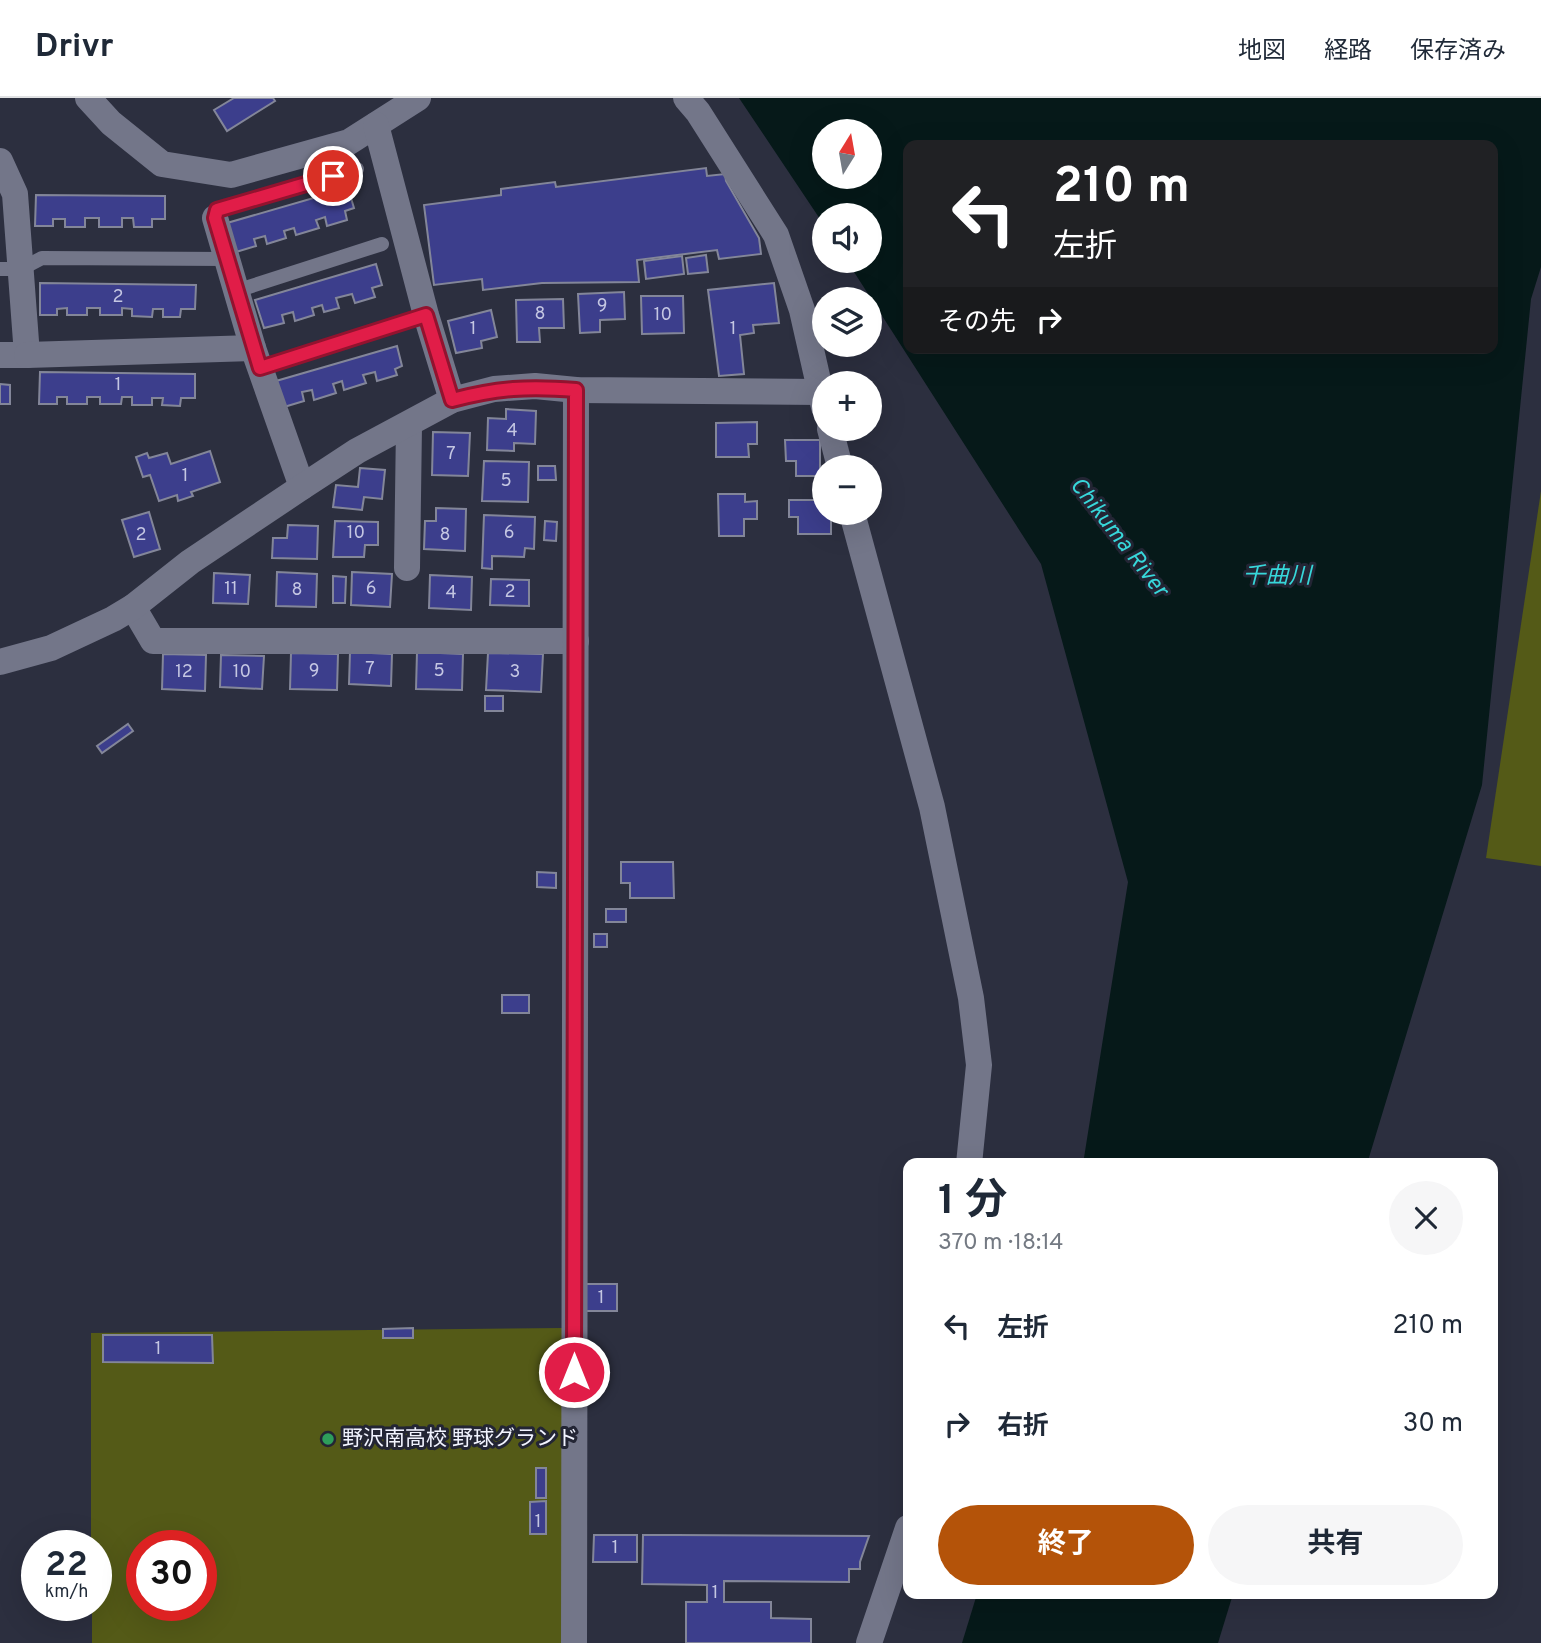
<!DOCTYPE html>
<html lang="ja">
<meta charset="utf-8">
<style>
body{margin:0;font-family:Overpass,"Noto Sans JP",sans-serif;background:#f6f6f7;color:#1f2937;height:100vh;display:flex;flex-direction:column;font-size:26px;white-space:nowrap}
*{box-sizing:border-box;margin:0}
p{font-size:23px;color:#747a83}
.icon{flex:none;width:38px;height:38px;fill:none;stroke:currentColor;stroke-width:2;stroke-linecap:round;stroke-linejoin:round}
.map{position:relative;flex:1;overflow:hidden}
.sheet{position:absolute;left:903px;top:1060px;width:595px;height:441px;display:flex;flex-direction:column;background:#fff;border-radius:14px;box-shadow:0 7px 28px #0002}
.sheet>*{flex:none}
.guide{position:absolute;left:903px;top:42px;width:595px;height:214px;border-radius:14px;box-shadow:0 7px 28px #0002;background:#202124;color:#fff;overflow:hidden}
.needle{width:46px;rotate:11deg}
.buttons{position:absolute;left:812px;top:21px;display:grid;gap:14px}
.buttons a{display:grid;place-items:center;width:70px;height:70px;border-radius:50%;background:#fff;box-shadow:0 7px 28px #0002;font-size:35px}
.speed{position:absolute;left:21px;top:1432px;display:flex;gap:14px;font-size:35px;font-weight:700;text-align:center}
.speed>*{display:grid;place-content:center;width:91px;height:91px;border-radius:50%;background:#fff;box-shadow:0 7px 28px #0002;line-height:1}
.speed small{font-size:18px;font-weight:400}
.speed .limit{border:10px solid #d22;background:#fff;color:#111}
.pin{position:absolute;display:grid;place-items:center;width:60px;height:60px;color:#fff;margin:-30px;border:4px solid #fff;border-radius:50%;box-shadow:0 2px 7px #0007}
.me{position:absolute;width:77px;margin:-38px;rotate:0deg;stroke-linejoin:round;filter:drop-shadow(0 0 5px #0008)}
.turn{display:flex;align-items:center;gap:24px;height:147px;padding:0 35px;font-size:32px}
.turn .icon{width:91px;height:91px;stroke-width:2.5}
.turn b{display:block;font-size:49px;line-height:60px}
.then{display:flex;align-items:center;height:66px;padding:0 35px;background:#0003;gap:14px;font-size:26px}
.round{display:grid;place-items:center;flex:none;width:74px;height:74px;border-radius:37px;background:#f6f6f7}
.head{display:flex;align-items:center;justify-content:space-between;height:119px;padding:0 35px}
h1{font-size:42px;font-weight:700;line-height:52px}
.primary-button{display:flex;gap:14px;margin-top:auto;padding:14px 35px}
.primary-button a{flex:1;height:80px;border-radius:42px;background:#b45309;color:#fff;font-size:28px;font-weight:700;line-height:80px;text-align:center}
.primary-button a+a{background:#f6f6f7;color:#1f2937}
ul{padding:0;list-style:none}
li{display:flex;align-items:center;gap:21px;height:98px;padding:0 35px}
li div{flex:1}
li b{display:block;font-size:26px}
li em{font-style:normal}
header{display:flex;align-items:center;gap:42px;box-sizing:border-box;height:98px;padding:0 35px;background:#fff;border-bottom:2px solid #e0e1e3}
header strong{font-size:33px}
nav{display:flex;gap:38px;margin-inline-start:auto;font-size:24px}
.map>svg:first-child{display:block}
.green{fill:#545a17;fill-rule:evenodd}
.water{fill:#061919;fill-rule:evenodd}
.building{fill:#3c3e8c;stroke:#838699;stroke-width:2}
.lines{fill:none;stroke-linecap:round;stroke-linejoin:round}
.service{stroke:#737689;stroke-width:14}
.minor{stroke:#737689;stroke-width:26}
.route-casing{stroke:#92132f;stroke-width:18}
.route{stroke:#e11d48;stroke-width:12}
.leisure-dot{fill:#2e9e5b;stroke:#232534;stroke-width:2.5}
.labels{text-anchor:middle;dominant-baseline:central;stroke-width:6;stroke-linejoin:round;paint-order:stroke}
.number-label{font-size:18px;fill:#c4c6e2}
.poi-label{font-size:21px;fill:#f2f4ff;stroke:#232534;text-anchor:start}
.water-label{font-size:23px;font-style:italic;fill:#37d7da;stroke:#232534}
</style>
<header>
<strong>Drivr</strong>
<nav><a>地図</a><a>経路</a><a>保存済み</a></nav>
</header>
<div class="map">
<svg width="1541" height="1545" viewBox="0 0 1541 1545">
<rect width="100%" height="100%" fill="#2c2f3f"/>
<g class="green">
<path d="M1541 393V768L1486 760Z"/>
<path d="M564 1230 565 1545H92V1507H96V1447H91V1235ZM142 1447H201V1507H142Z"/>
</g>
<g class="water">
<path d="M739 0H1541V169L1531 201 1482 687 1367 1066H1083L1128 784 1041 466 847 163H870V117H824V127ZM824 33H870V79H824ZM908 47H1493V250H908Z"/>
<path d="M977 1496H1233L1218 1545H962Z"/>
</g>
<g class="building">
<path d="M234 0H273L275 3 227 33 214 12Z"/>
<path d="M706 70 707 78 725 76 726 83 759 140 761 156 719 161 717 152 637 162 639 184 542 185 483 192 482 181 434 187 424 107 501 97V91L555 84 556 89Z"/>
<path d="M348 90 354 110 345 113 347 122 327 128 325 119 316 122 319 130 296 137 294 130 284 133 286 140 267 146 265 138 254 141 256 148 236 154 227 125Z"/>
<path d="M36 97 165 98V121H152V129H134L133 120H122V129H99V120H85V129H65V121H53V128H35Z"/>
<path d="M706 157 708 174 688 176 686 160Z"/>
<path d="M682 158 684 176 646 181 644 163Z"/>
<path d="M376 166 382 187 372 190 375 199 355 205 352 196 336 200 339 210 324 214 322 207 312 210 314 217 295 223 293 214 282 217 284 225 264 230 255 202Z"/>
<path d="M40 185 196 187 195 211H181L180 219H163V211H153L152 219 132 218V211L122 210V217H100V210H87V217H67V210L57 211V217H40Z"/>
<path d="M774 185 779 225 753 227 754 235 740 237 744 276 719 278 708 192Z"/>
<path d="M624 194 625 221 600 222V234L580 235 578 196Z"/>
<path d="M641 198H683L684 235 642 236Z"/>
<path d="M563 201 564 230H539L540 244H517L516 202Z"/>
<path d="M491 212 497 239 481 243 482 250 456 255 448 223Z"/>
<path d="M397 248 402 268 395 271 397 277 377 283 375 274 363 277 366 285 344 292 342 283 333 286 336 295 314 302 312 292 302 294 304 303 284 309 276 283Z"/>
<path d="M40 274 195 276V300H181L180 308 162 307 163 300H152V307H132V299H122L121 306H100V299H87V306H67V299H57V306H39Z"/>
<path d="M0 286 10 287V306H0Z"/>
<path d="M506 311 536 313 535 346 514 345V353L487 352 488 320 506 321Z"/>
<path d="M757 324V346H748L749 359H716V325Z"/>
<path d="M433 334 470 335 468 378 432 377Z"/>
<path d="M785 342H820V378H796V363H786Z"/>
<path d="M210 353 220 384 191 394 193 398 178 403 177 397 159 403 150 377 143 379 136 359 147 355 149 360 167 355 171 366Z"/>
<path d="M484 363 529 364 528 404 482 403Z"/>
<path d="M538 368H555L556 382H538Z"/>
<path d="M360 370 385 372 382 401 364 399 362 412 333 409 336 387 358 389Z"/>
<path d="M718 396H745V404L757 403V421H744V438H719Z"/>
<path d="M789 402H824V415H831V436H798V419H789Z"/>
<path d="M436 410 466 411 465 453 424 451 425 423H436Z"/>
<path d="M149 414 160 451 134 459 122 422Z"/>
<path d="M484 417 535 419 534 451 525 450 524 459 492 458V471L482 470Z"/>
<path d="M335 423 378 424V447H365L364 459H333Z"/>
<path d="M545 423 557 424 556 443 544 442Z"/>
<path d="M288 427 318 428 317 461 272 460 273 440H287Z"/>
<path d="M277 474 317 476 316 509 276 508Z"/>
<path d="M352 474 392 476 390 509 351 507Z"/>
<path d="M214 475 250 477 248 506 213 505Z"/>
<path d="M430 477 472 479 471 512 429 510Z"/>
<path d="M333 478 346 479 345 505H333Z"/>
<path d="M491 481 529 482V508L490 507Z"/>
<path d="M350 554 392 556 391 588 349 586Z"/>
<path d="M417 554 463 556 462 592 416 591Z"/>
<path d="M291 555 338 556 337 592 290 591Z"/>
<path d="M488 555 543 556 541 594 486 592Z"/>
<path d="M163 556 206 557 205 593 162 591Z"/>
<path d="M221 557 264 558 262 591 220 589Z"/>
<rect x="485" y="598" width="18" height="15"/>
<path d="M128 626 133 633 102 655 97 648Z"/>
<path d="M621 764H673L674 800H630V785H621Z"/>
<path d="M537 774 556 775V790L537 789Z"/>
<rect x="606" y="811" width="20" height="13"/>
<rect x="594" y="836" width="13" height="13"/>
<rect x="502" y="897" width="27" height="18"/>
<rect x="586" y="1186" width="31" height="27"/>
<path d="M413 1230V1240H383V1231Z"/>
<path d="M103 1237H212L213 1265 103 1264Z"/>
<rect x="536" y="1370" width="10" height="30"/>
<path d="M546 1403V1436H530V1404Z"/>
<path d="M594 1437H637V1464H593Z"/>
<path d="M643 1437H676L869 1438 860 1464V1471H849V1484L724 1483V1504H771V1520L811 1521V1545H686V1504H707V1487L642 1486Z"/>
</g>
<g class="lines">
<g class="service">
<path d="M215 120 217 112 357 71"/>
<path d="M0 171H21L42 160 227 161"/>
<path d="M236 193 382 146"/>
<path d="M260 270 426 217"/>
</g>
<g class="minor">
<path d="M88 0 111 25 162 66 231 77 349 44 418 0"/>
<path d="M686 0 698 14 776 137 802 212 824 309"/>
<path d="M376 27 426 217 452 302"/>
<path d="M0 63 15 96 27 257H0"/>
<path d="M215 120 253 250 302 389"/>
<path d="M27 257 253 250"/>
<path d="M830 331 840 369"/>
<path d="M852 415 932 709 971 900 979 967 969 1066"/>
<path d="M407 470 409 327"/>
<path d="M133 509 153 543H576"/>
<path d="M0 564 51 550 113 521 133 509 190 464 302 389 357 353 452 302 494 291 535 288 576 292 820 294"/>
<path d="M574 1545 576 292"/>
<path d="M869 1545 908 1430"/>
</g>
</g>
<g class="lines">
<g class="route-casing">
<path id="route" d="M333 78 217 112 215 120 260 270 426 217 452 302C498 290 528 288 576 292L574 1274"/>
</g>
<use href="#route" class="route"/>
</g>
<circle class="leisure-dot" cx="328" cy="1341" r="7"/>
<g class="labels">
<g class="number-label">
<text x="118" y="199">2</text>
<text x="602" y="208">9</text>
<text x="540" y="216">8</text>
<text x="663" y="217">10</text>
<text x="473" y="231">1</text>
<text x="733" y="231">1</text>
<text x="118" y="287">1</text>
<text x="512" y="333">4</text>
<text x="451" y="356">7</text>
<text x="185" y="378">1</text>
<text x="506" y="383">5</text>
<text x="356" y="435">10</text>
<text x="509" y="435">6</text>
<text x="141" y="437">2</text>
<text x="445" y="437">8</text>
<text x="231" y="491">11</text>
<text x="371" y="491">6</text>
<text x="297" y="492">8</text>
<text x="510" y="494">2</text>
<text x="451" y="495">4</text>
<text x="370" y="571">7</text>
<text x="314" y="573">9</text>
<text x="439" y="573">5</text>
<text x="184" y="574">12</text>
<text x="242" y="574">10</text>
<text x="515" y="574">3</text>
<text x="601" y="1200">1</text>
<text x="158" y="1251">1</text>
<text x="538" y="1424">1</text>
<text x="615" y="1450">1</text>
<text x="715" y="1495">1</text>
</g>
<g class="poi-label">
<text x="342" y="1341">野沢南高校 野球グランド</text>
</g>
<g class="water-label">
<text transform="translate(1118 440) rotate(52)">Chikuma River</text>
<text x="1277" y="479">千曲川</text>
</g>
</g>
</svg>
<div class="buttons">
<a><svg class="needle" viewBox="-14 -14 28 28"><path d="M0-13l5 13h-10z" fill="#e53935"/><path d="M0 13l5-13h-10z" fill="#747a83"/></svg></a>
<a><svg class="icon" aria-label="sound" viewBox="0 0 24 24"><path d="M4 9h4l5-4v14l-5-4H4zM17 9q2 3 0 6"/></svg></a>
<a><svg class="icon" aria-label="layers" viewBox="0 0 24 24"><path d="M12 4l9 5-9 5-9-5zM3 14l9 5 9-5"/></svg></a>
<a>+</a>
<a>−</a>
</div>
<div class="speed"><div>22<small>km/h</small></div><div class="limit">30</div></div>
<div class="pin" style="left:333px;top:78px;background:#d93025"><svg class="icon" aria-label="arrive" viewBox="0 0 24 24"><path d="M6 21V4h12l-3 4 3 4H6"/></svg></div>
<svg class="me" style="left:574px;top:1274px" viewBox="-20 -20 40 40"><circle r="17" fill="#e11d48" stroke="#fff" stroke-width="3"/><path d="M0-11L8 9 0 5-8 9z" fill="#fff"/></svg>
<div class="guide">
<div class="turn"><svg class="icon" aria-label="left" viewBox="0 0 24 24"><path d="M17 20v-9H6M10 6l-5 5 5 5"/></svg><div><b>210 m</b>左折</div></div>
<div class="then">その先<svg class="icon" aria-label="right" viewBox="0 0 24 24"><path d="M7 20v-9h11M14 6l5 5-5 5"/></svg></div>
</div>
<section class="sheet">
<div class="head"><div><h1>1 分</h1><p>370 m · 18:14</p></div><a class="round"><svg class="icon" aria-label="close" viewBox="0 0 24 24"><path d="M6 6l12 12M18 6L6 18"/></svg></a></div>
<ul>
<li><svg class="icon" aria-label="left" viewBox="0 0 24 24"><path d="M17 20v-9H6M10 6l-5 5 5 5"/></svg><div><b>左折</b></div><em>210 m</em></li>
<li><svg class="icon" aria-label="right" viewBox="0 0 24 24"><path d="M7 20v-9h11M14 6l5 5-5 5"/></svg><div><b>右折</b></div><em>30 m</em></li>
</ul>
<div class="primary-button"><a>終了</a><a>共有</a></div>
</section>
</div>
